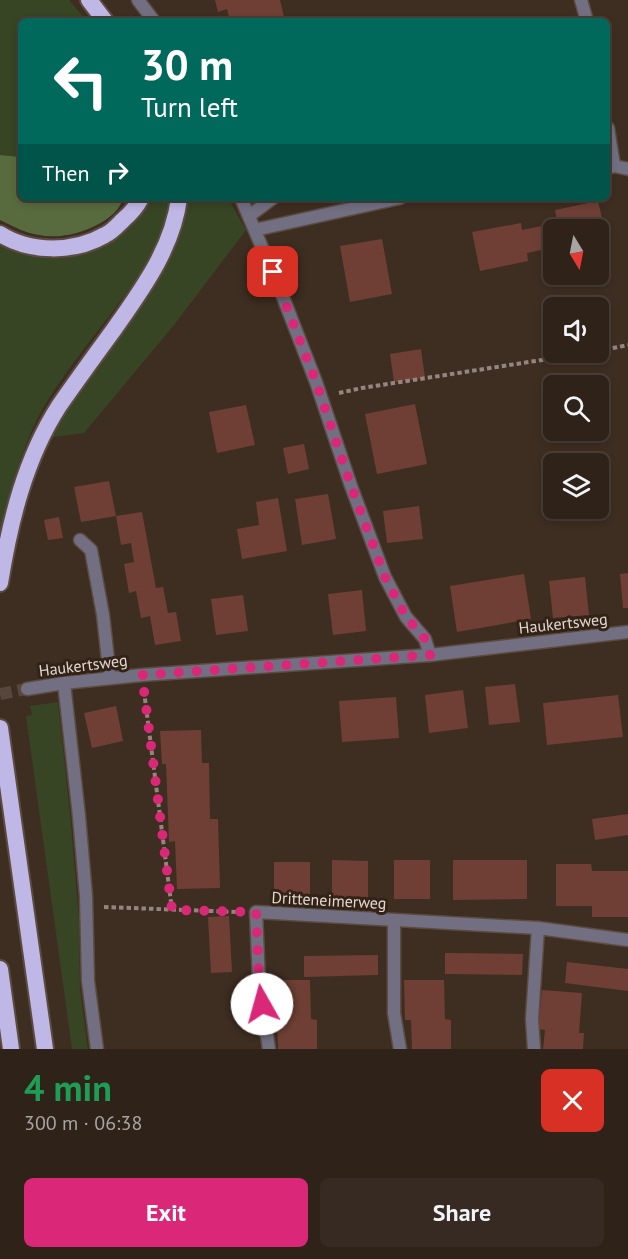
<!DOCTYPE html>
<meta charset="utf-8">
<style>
body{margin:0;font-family:"PT Sans",sans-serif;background:#362a22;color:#f1f3f6;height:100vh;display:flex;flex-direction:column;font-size:22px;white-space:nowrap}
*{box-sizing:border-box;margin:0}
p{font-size:20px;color:#a7a4a2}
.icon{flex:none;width:33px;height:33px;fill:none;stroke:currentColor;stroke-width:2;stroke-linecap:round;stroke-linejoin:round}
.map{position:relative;height:1049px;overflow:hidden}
.panel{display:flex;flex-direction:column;background:#2e2219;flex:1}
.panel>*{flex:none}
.guide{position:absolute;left:18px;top:18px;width:592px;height:183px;border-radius:9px;box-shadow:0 3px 9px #0003,0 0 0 2px #493f38;background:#00695c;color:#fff;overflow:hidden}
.needle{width:39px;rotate:170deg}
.tools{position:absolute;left:543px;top:219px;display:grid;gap:12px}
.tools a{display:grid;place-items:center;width:66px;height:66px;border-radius:9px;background:#2e2219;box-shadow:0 3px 9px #0003,0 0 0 2px #493f38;font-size:30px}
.pin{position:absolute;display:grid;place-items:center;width:51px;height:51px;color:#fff;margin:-26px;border-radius:12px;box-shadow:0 3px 9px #0006}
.me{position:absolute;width:66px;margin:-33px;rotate:353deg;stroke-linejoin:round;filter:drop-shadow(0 0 4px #0008)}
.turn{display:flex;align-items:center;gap:21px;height:126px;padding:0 24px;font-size:27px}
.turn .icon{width:78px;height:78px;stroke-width:2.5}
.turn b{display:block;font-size:42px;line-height:51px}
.then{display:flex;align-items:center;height:57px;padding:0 24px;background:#0003;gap:12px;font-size:22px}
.round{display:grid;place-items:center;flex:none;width:63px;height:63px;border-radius:9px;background:#362a22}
.summary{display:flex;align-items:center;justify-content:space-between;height:102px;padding:0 24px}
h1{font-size:36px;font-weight:800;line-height:45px;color:#1e9e55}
.action{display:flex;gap:12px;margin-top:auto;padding:12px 24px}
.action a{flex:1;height:69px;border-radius:9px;background:#db2777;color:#fff;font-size:24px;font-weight:800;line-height:69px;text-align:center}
.action a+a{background:#362a22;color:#f1f3f6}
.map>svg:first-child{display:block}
.green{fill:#374524}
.forest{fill:#586b3e}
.building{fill:#6f3f35}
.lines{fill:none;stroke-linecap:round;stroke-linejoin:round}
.minor-tunnel{stroke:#57463b;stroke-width:12;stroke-dasharray:12 6;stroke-linecap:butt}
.service-casing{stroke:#5c4c40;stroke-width:15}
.minor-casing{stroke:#5c4c40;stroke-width:15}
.trunk-casing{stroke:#5c4c40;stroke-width:20}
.path{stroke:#94867d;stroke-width:4;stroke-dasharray:4.5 3;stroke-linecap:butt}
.service{stroke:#726f83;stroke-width:12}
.minor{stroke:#726f83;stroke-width:12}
.trunk{stroke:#bfb7e6;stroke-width:16}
.route{stroke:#db2777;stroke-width:10;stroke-dasharray:0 18}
.labels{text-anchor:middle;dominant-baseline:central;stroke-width:6;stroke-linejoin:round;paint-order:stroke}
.street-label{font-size:16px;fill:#e3d7d0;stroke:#332317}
</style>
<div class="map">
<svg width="628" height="1049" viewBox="0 0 628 1049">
<rect width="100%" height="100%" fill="#3e2d21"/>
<g class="green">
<path d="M0 0H69L87 21H21V157L0 155Z"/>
<path d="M151 198H170C163 246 138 278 110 315 87 345 62 376 43 408 29 433 19 462 11 490 7 503 6 517 0 529V245C16 251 33 257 50 257 92 258 133 235 151 198Z"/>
<path d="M188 198H228L246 230 174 325 84 433 52 437C67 409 85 382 105 356 137 312 183 254 188 198Z"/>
<path d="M58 702 70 812 79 920 80 989 88 1049H72L26 716 32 715 30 706Z"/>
</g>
<path class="forest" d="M0 155 21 157V198H124C121 203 118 210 113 214 95 230 64 240 39 235 25 233 12 226 0 220Z"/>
<g class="building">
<path d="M215 0H280L285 21H230L227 9 218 12Z"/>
<path d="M598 201 607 240 598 242V230H559L555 210Z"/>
<path d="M521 223 522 230 542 226 546 249 527 253 528 261 480 271 472 232Z"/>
<path d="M382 239 392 294 350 302 340 246Z"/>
<path d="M421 349 425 378 394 382 390 354Z"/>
<path d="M415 404 427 464 377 474 365 414Z"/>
<path d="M246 405 255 445 217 453 209 412Z"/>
<path d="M304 444 309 469 288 474 283 448Z"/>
<path d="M109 481 116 516 81 522 74 487Z"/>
<path d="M328 494 336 539 302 545 295 499Z"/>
<path d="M278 498 287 551 242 559 237 529 259 525 256 502Z"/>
<path d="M419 506 423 539 387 543 383 511Z"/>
<path d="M142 512 156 588 163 587 168 613 176 612 181 641 155 645 150 616 141 618 136 591 129 593 124 564 134 562 131 543 121 545 116 516Z"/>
<path d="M59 517 63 538 48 540 44 520Z"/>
<path d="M628 573V608H623L620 574Z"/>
<path d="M524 574 531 619 457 632 450 586Z"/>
<path d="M585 577 589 615 553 618 549 581Z"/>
<path d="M362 590 366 631 333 635 328 594Z"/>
<path d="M243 595 248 631 216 635 211 599Z"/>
<path d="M515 684 520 722 489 725 485 687Z"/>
<path d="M463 690 468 728 429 733 425 695Z"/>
<path d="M618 695 623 737 547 745 543 703Z"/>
<path d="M396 697 399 738 342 742 339 701Z"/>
<path d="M116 706 123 741 92 748 84 713Z"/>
<path d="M201 730 202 763H209L210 819H218L220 888 177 889 175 841 169 842 166 764H162L160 731Z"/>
<path d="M628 814V835L595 840 592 819Z"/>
<path d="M332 860 368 861V899H332Z"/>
<rect x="394" y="860" width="36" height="39"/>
<path d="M453 860H527V899L453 900Z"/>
<path d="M274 862H310V899L274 900Z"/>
<path d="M556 864H591L592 871H628V917H592V906H556Z"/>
<path d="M229 916 232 972 211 973 208 917Z"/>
<path d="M445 953 523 954 522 975 445 974Z"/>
<path d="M378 955V975L304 977V956Z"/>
<path d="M567 962 628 969V991L565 983Z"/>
<path d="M270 980H310L311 1019 317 1020V1049H278L277 1020H271Z"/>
<path d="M404 980H444L445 1019 451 1020V1049H412L411 1020H405Z"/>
<path d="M542 990 582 993 579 1033H584L583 1049H543L545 1030 538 1029Z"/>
</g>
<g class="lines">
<path class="minor-tunnel" d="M0 694 27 689"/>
<g class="service-casing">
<g id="service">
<path d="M249 216 273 198"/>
<path d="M80 540 91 550 103 615 110 678"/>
</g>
</g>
<g class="minor-casing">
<g id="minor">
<path d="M138 0 154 21"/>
<path d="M581 0 587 21"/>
<path d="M608 128 614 166 608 168"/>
<path d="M614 166 628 169"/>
<path d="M241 198 281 292 316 382 351 486 385 577 406 617 425 639 430 655"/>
<path d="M255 230 400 198"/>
<path d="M64 683 79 816 86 896 88 981 97 1049"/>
<path d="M27 689 64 683 142 675 430 655 628 632"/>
<path d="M394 921V1013L400 1049"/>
<path d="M269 1049 259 982 256 912 538 928 628 940"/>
<path d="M534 1049 532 1019 538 928"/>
</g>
</g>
<g class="trunk-casing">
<g id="trunk">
<path d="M89 0 105 21"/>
<path d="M0 234C30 253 74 253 105 235 112 232 117 226 123 220 130 214 137 206 141 198"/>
<path d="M0 583C10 521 25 459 59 406 77 380 96 354 115 328 143 288 173 247 179 198"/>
<path d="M0 728 45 1049"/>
<path d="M0 969 11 1049"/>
</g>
</g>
<g class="path">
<path d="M598 351 628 345"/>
<path d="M339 393 362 388 593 352"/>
<path d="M144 691 172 910"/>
<path d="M104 907 238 912"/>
</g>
<use href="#service" class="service"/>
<use href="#minor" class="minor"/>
<use href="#trunk" class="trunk"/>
</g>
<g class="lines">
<path class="route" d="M262 1004 259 982 256 912 172 910 142 675 430 655 425 639 406 617 385 577 351 486 316 382 273 272"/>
</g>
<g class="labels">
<g class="street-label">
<text transform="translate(563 623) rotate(-6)">Haukertsweg</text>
<text transform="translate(83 665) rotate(-7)">Haukertsweg</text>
<text transform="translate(329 900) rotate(3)">Dritteneimerweg</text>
</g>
</g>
</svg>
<div class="tools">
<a><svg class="needle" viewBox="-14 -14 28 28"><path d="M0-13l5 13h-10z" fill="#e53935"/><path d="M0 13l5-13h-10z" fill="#a7a4a2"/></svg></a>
<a><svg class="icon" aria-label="sound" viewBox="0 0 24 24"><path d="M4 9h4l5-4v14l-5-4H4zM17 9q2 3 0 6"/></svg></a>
<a><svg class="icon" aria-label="search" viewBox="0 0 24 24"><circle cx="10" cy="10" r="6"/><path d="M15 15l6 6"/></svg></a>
<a><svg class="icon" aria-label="layers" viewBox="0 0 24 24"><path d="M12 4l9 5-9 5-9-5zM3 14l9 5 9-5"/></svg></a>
</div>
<div class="pin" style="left:273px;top:272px;background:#d93025"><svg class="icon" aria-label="arrive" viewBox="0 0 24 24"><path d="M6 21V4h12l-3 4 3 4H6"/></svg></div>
<svg class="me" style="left:262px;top:1004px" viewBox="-20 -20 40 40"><circle r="19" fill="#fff"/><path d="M0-13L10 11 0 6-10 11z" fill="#db2777"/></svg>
<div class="guide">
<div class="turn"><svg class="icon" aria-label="left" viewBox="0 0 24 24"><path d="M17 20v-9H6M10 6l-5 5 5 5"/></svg><div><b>30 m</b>Turn left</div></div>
<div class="then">Then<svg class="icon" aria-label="right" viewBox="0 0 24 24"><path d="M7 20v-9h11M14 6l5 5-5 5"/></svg></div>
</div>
</div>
<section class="panel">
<div class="summary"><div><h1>4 min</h1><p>300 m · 06:38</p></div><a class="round" style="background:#d93025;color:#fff"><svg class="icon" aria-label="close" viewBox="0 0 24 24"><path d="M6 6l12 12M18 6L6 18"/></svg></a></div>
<div class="action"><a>Exit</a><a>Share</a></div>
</section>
